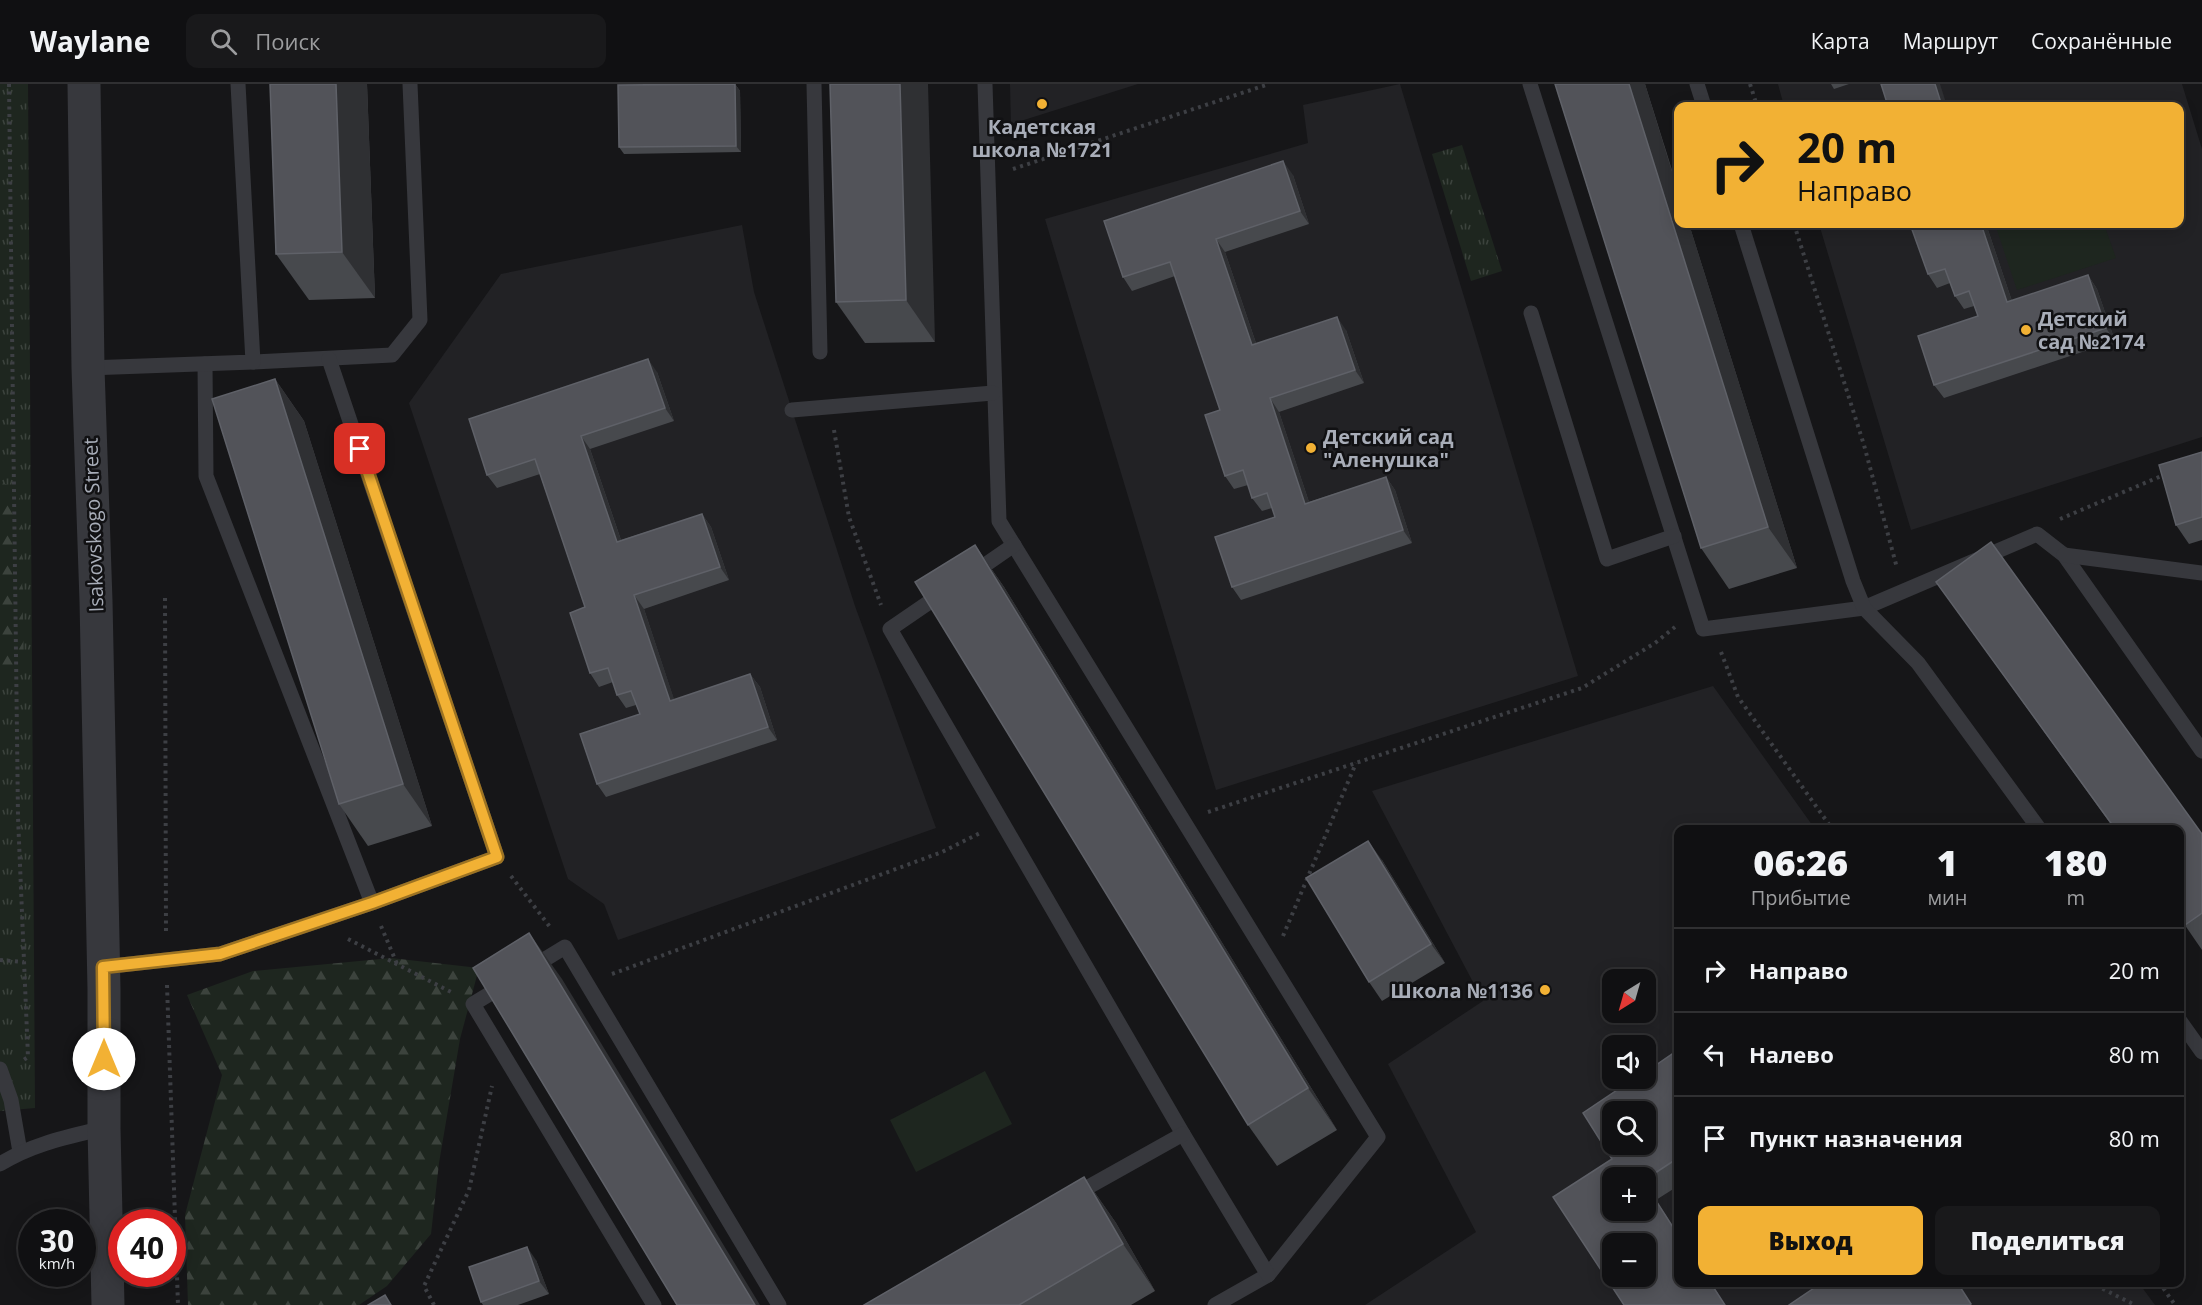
<!DOCTYPE html>
<html lang="ru">
<meta charset="utf-8">
<style>
body{margin:0;font-family:"Open Sans",sans-serif;background:#19191b;color:#f1f3f6;height:100vh;display:flex;flex-direction:column;font-size:22px;white-space:nowrap}
*{box-sizing:border-box;margin:0}
p{font-size:20px;color:#9c9d9f}
.icon{flex:none;width:33px;height:33px;fill:none;stroke:currentColor;stroke-width:2;stroke-linecap:round;stroke-linejoin:round}
.map{position:relative;flex:1;overflow:hidden}
.panel{position:absolute;left:1674px;top:741px;width:510px;height:462px;display:flex;flex-direction:column;background:#101012;border-radius:12px;box-shadow:0 3px 15px #0003,0 0 0 2px #303032}
.panel>*{flex:none}
.banner{position:absolute;left:1674px;top:18px;width:510px;height:126px;border-radius:12px;box-shadow:0 3px 15px #0003,0 0 0 2px #303032;background:#f2b134;color:#111;overflow:hidden}
.needle{width:39px;rotate:217deg}
.buttons{position:absolute;left:1602px;top:885px;display:grid;gap:12px}
.buttons a{display:grid;place-items:center;width:54px;height:54px;border-radius:12px;background:#101012;box-shadow:0 3px 15px #0003,0 0 0 2px #303032;font-size:30px}
.speed{position:absolute;left:18px;top:1125px;display:flex;gap:12px;font-size:30px;font-weight:700;text-align:center}
.speed>*{display:grid;place-content:center;width:78px;height:78px;border-radius:50%;background:#101012;box-shadow:0 3px 15px #0003,0 0 0 2px #303032;line-height:1}
.speed small{font-size:15px;font-weight:400}
.speed .limit{border:9px solid #d22;background:#fff;color:#111}
.pin{position:absolute;display:grid;place-items:center;width:51px;height:51px;color:#fff;margin:-26px;border-radius:12px;box-shadow:0 3px 9px #0006}
.me{position:absolute;width:66px;margin:-33px;rotate:0deg;stroke-linejoin:round;filter:drop-shadow(0 0 4px #0008)}
.turn{display:flex;align-items:center;gap:21px;height:126px;padding:0 24px;font-size:27px}
.turn .icon{width:78px;height:78px;stroke-width:2.5}
.turn b{display:block;font-size:42px;line-height:51px}
.eta{display:flex;justify-content:space-evenly;align-items:center;height:102px;text-align:center}
.eta b{font-size:36px;font-weight:800;line-height:42px}
.primary-button{display:flex;gap:12px;margin-top:auto;padding:12px 24px}
.primary-button a{flex:1;height:69px;border-radius:12px;background:#f2b134;color:#111;font-size:24px;font-weight:800;line-height:69px;text-align:center}
.primary-button a+a{background:#19191b;color:#f1f3f6}
ul{padding:0;list-style:none}
li{display:flex;align-items:center;gap:18px;height:84px;padding:0 24px;border-top:2px solid #303032}
li div{flex:1}
li b{display:block;font-size:22px}
li em{font-style:normal}
header{display:flex;align-items:center;gap:36px;box-sizing:border-box;height:84px;padding:0 30px;background:#101012;border-bottom:2px solid #303032}
header strong{font-size:28px}
nav{display:flex;gap:33px;margin-inline-start:auto;font-size:21px}
.search{width:420px;height:54px;background:#19191b;display:flex;align-items:center;gap:15px;box-sizing:border-box;padding:0 21px;border-radius:12px;color:#9c9d9f;font-size:22px}
.map>svg:first-child{display:block}
.built{fill:#222225;fill-rule:evenodd}
.grass{fill:url(#grass-tufts)}
.forest{fill:url(#forest-firs)}
.garden{fill:#1e261f}
.lines{fill:none;stroke-linecap:round;stroke-linejoin:round}
.path{stroke:#3d3f44;stroke-width:4;stroke-dasharray:3 4.5;stroke-linecap:butt}
.service{stroke:#37383d;stroke-width:15}
.tertiary{stroke:#37383d;stroke-width:33}
.wall{fill:#47494d;fill-rule:evenodd}
.shaded-wall{fill:#2f3033}
.building{fill:#525359;stroke:#5f6168;stroke-width:1.5;fill-rule:evenodd}
.route-casing{stroke:#9d7322;stroke-width:15}
.route{stroke:#f2b134;stroke-width:10}
.poi-dot{fill:#f2b134;stroke:#111113;stroke-width:2}
.labels{text-anchor:middle;dominant-baseline:central;stroke-width:5;stroke-linejoin:round;paint-order:stroke}
.poi-label{font-size:20px;font-weight:bold;fill:#a8adb8;stroke:#111113;text-anchor:start}
.street-label{font-size:20px;fill:#a8adb8;stroke:#111113}
</style>
<header>
<strong>Waylane</strong>
<div class="search"><svg class="icon" aria-label="search" viewBox="0 0 24 24"><circle cx="10" cy="10" r="6"/><path d="M15 15l6 6"/></svg>Поиск</div>
<nav><a>Карта</a><a>Маршрут</a><a>Сохранённые</a></nav>
</header>
<div class="map">
<svg width="2202" height="1221" viewBox="0 0 2202 1221">
<defs>
<pattern id="grass-tufts" width="24" height="20" patternUnits="userSpaceOnUse" patternTransform="scale(1.5)"><rect width="24" height="20" fill="#1e261f"/><path d="M3 7l-1-3M5 7V3M7 7l1-3M15 17l-1-3M17 17v-4M19 17l1-3" fill="none" stroke="#3c433d"/></pattern>
<pattern id="forest-firs" width="22" height="20" patternUnits="userSpaceOnUse" patternTransform="scale(1.5)"><rect width="22" height="20" fill="#1e261f"/><path d="M5 1l3.5 6h-7zM16 11l3.5 6h-7z" fill="#3c433d"/></pattern>
</defs>
<rect width="100%" height="100%" fill="#161618"/>
<g class="built">
<path d="M1010 0H1138L1011 40Z"/>
<path d="M1400 0 1578 592 1216 706 1045 135 1308 59 1303 21Z"/>
<path d="M1778 0H2182L2202 65V353L1911 446 1819 140H2180V22H1784Z"/>
<path d="M742 141 754 208 855 522 936 744 618 856 604 820 568 795 409 319 501 190Z"/>
<path d="M1713 602 1815 745 1678 746V1198H2138L2155 1221H1365L1476 1148 1388 980 1483 917 1372 707ZM1612 896H1646V928H1612ZM1612 962H1646V994H1612ZM1612 1028H1646V1060H1612ZM1612 1094H1646V1126H1612ZM1612 1160H1646V1192H1612Z"/>
</g>
<g class="grass">
<path d="M0 0H28L35 1024 0 1027Z"/>
<path d="M1462 61 1502 187 1471 197 1432 70Z"/>
</g>
<g class="forest">
<path d="M0 398 20 405 24 582 2 585 0 583Z"/>
<path d="M391 874 479 884 460 955 439 1079 431 1150 387 1202 359 1221H188L185 1131 222 991 187 911 253 887Z"/>
</g>
<g class="garden">
<path d="M2007 140H2104L2116 174 2017 206 1996 143Z"/>
<path d="M985 987 1012 1040 916 1088 890 1036Z"/>
</g>
<g class="lines">
<g class="path">
<path d="M9 0 18 733 28 973 22 977"/>
<path d="M1750 0 1757 22"/>
<path d="M1013 85 1269 0"/>
<path d="M1794 140 1864 361 1897 484"/>
<path d="M834 346 849 433 881 521"/>
<path d="M2060 435 2166 390"/>
<path d="M165 514 166 851"/>
<path d="M1721 568 1738 613 1833 746"/>
<path d="M1208 728 1582 604 1655 559 1675 543"/>
<path d="M511 792 550 843"/>
<path d="M381 842 397 880"/>
<path d="M1283 852 1356 679"/>
<path d="M348 855 451 908"/>
<path d="M0 876 24 878"/>
<path d="M612 890 942 768 980 749"/>
<path d="M167 901 178 1221"/>
<path d="M2089 1198 2135 1221"/>
<path d="M2159 1198 2175 1221"/>
<path d="M434 1221 424 1202 469 1106 492 1002"/>
</g>
<g class="service">
<path d="M814 0 820 268"/>
<path d="M985 0 999 437 1378 1053 1268 1191 1215 1221"/>
<path d="M1530 0 1703 545 1864 524 2037 450 2064 471 2202 667"/>
<path d="M1697 0 1704 22"/>
<path d="M1741 140 1853 497 1864 524 1918 579 2040 746"/>
<path d="M1531 229 1607 475 1674 452"/>
<path d="M253 278 392 271 420 236 410 0"/>
<path d="M205 280 206 392 372 819 497 773 329 275"/>
<path d="M88 284 253 278 238 0"/>
<path d="M792 326 993 309"/>
<path d="M2064 471 2202 489"/>
<path d="M972 490 1014 461"/>
<path d="M944 508 890 545 1183 1050 1268 1191"/>
<path d="M103 883 220 870 372 819"/>
<path d="M529 885 565 863 779 1221"/>
<path d="M506 900 473 920 654 1221"/>
<path d="M2180 937 2202 968"/>
<path d="M0 985 11 1016 20 1068"/>
<path d="M0 1080C32 1060 67 1053 104 1044"/>
<path d="M1074 1111 1183 1050"/>
</g>
<path class="tertiary" d="M84 0 88 284 96 517 104 905V1044L108 1221"/>
</g>
<g class="wall">
<path d="M270 0H367L375 214 309 216 276 170Z"/>
<path d="M735 0 740 7 741 68 624 70 619 63Z"/>
<path d="M830 0 935 258 865 259 836 218Z"/>
<path d="M1555 0H1645L1797 484 1729 505 1701 464Z"/>
<path d="M1831 0H1849L1834 5Z"/>
<path d="M1293 91 1309 140 1225 168 1256 259 1346 246 1364 299 1279 328 1309 418 1386 393 1395 406 1412 459 1241 516 1232 503 1275 433 1272 424 1262 427 1252 414 1248 401 1234 405 1225 392 1220 326 1175 192 1132 207 1123 193Z"/>
<path d="M1910 140H1986L2012 217 2088 191 2097 205 2115 257 1944 314 1934 301 1978 232 1974 222 1964 225 1955 212 1950 199 1937 204 1928 190Z"/>
<path d="M657 288 674 337 590 365 621 456 702 430 711 443 729 496 644 525 674 616 750 590 760 603 777 656 606 713 597 700 640 630 636 621 626 624 617 611 613 598 599 603 590 589 585 523 540 390 497 404 487 391Z"/>
<path d="M275 295 304 337 432 742 368 762 339 720Z"/>
<path d="M2202 368V456L2189 460 2176 441Z"/>
<path d="M975 461 1004 503 1337 1046 1277 1082 1248 1041Z"/>
<path d="M1936 498 2202 750V866L2180 834V746H2115Z"/>
<path d="M1382 776 1445 879 1382 917 1369 898Z"/>
<path d="M1678 966V1102L1656 1116 1678 1150V1198H1711L1725 1221H1624L1553 1113 1612 1075 1583 1029 1635 994H1646V988ZM1612 1028H1646V1060H1612ZM1612 1094H1646V1126H1612ZM1612 1160H1646V1192H1612Z"/>
<path d="M1084 1093 1116 1139 1155 1207 1131 1221H864Z"/>
<path d="M536 1176 549 1210 518 1221H483L481 1218Z"/>
</g>
<g class="shaded-wall">
<path d="M336 0H367L375 214 342 168Z"/>
<path d="M735 0 740 7 741 68 736 62Z"/>
<path d="M900 0H928L935 258 906 216Z"/>
<path d="M1629 0H1645L1678 107V140H1689L1797 484 1768 443Z"/>
<path d="M1935 0H1940L1947 22H1942Z"/>
<path d="M1283 77 1293 91 1309 140 1300 127Z"/>
<path d="M1981 140H1986L2017 232 2007 218Z"/>
<path d="M1216 155 1225 168 1261 274 1252 261Z"/>
<path d="M2088 191 2097 205 2115 257 2106 244Z"/>
<path d="M1337 233 1346 246 1364 299 1355 286Z"/>
<path d="M648 275 657 288 674 337 665 324Z"/>
<path d="M275 295 304 337 432 742 403 700Z"/>
<path d="M1270 314 1279 328 1314 433 1305 420Z"/>
<path d="M581 352 590 365 626 471 617 458Z"/>
<path d="M1386 393 1395 406 1412 459 1403 446Z"/>
<path d="M702 430 711 443 729 496 720 483Z"/>
<path d="M975 461 1004 503 1337 1046 1308 1004Z"/>
<path d="M634 511 644 525 679 630 670 617Z"/>
<path d="M750 590 760 603 777 656 768 643Z"/>
<path d="M1368 757 1382 776 1445 879 1431 860Z"/>
<path d="M529 849 562 895 760 1221H755Z"/>
<path d="M1084 1093 1116 1139 1155 1207 1123 1160Z"/>
<path d="M527 1163 536 1176 549 1210 539 1197Z"/>
</g>
<g class="building">
<path d="M270 0H336L342 168 276 170Z"/>
<path d="M735 0 736 62 619 63 618 1Z"/>
<path d="M830 0H900L906 216 836 218Z"/>
<path d="M1555 0H1629L1768 443 1701 464Z"/>
<path d="M1881 0H1935L1942 22H1888Z"/>
<path d="M1283 77 1300 127 1216 155 1252 261 1337 233 1355 286 1270 314 1305 420 1386 393 1403 446 1232 503 1215 453 1275 433 1267 409 1252 414 1243 386 1225 392 1205 331 1220 326 1170 178 1123 193 1104 137Z"/>
<path d="M1910 140H1981L2007 218 2088 191 2106 244 1934 301 1918 252 1978 232 1969 207 1955 212 1945 185 1928 190Z"/>
<path d="M648 275 665 324 581 352 617 458 702 430 720 483 634 511 670 617 750 590 768 643 597 700 580 650 640 630 631 607 617 611 608 584 590 589 570 529 585 523 535 375 487 391 469 335Z"/>
<path d="M275 295 403 700 339 720 212 315Z"/>
<path d="M2202 368V433L2176 441 2159 381Z"/>
<path d="M1991 458 2202 750V829L2185 841 2180 833V746H2116L1936 498Z"/>
<path d="M975 461 1308 1004 1248 1041 915 498Z"/>
<path d="M1368 757 1431 860 1369 898 1306 794Z"/>
<path d="M529 849 755 1221H677L473 884Z"/>
<path d="M1678 966V1074L1646 1095V1094H1612V1126H1646V1101L1678 1151V1198H1710L1725 1221H1624L1553 1113 1612 1075 1583 1029 1635 994H1646V988ZM1612 1028H1646V1060H1612ZM1612 1160H1646V1192H1612Z"/>
<path d="M1084 1093 1123 1160 1019 1221H864Z"/>
<path d="M527 1163 539 1197 481 1218 469 1183Z"/>
<path d="M1823 1198H1957L1971 1220 1970 1221H1789Z"/>
<path d="M385 1211 391 1221H368Z"/>
</g>
<g class="lines">
<g class="route-casing">
<path id="route" d="M104 975 103 883 220 870 372 819 497 773 360 365"/>
</g>
<use href="#route" class="route"/>
</g>
<g class="poi-dot">
<circle cx="1042" cy="20" r="6"/>
<circle cx="2026" cy="246" r="6"/>
<circle cx="1311" cy="364" r="6"/>
<circle cx="1545" cy="906" r="6"/>
</g>
<g class="labels">
<g class="poi-label">
<text x="1042" y="42" text-anchor="middle">Кадетская<tspan x="1042" dy="23">школа №1721</tspan></text>
<text x="2038" y="234">Детский<tspan x="2038" dy="23">сад №2174</tspan></text>
<text x="1323" y="352">Детский сад<tspan x="1323" dy="23">"Аленушка"</tspan></text>
<text x="1533" y="906" text-anchor="end">Школа №1136</text>
</g>
<g class="street-label">
<text transform="translate(93 441) rotate(-92)">Isakovskogo Street</text>
</g>
</g>
</svg>
<div class="buttons">
<a><svg class="needle" viewBox="-14 -14 28 28"><path d="M0-13l5 13h-10z" fill="#e53935"/><path d="M0 13l5-13h-10z" fill="#9c9d9f"/></svg></a>
<a><svg class="icon" aria-label="sound" viewBox="0 0 24 24"><path d="M4 9h4l5-4v14l-5-4H4zM17 9q2 3 0 6"/></svg></a>
<a><svg class="icon" aria-label="search" viewBox="0 0 24 24"><circle cx="10" cy="10" r="6"/><path d="M15 15l6 6"/></svg></a>
<a>+</a>
<a>−</a>
</div>
<div class="speed"><div>30<small>km/h</small></div><div class="limit">40</div></div>
<div class="pin" style="left:360px;top:365px;background:#d93025"><svg class="icon" aria-label="arrive" viewBox="0 0 24 24"><path d="M6 21V4h12l-3 4 3 4H6"/></svg></div>
<svg class="me" style="left:104px;top:975px" viewBox="-20 -20 40 40"><circle r="19" fill="#fff"/><path d="M0-13L10 11 0 6-10 11z" fill="#f2b134"/></svg>
<div class="banner">
<div class="turn"><svg class="icon" aria-label="right" viewBox="0 0 24 24"><path d="M7 20v-9h11M14 6l5 5-5 5"/></svg><div><b>20 m</b>Направо</div></div>
</div>
<section class="panel">
<div class="eta">
<div><b>06:26</b><p>Прибытие</p></div>
<div><b>1</b><p>мин</p></div>
<div><b>180</b><p>m</p></div>
</div>
<ul>
<li><svg class="icon" aria-label="right" viewBox="0 0 24 24"><path d="M7 20v-9h11M14 6l5 5-5 5"/></svg><div><b>Направо</b></div><em>20 m</em></li>
<li><svg class="icon" aria-label="left" viewBox="0 0 24 24"><path d="M17 20v-9H6M10 6l-5 5 5 5"/></svg><div><b>Налево</b></div><em>80 m</em></li>
<li><svg class="icon" aria-label="arrive" viewBox="0 0 24 24"><path d="M6 21V4h12l-3 4 3 4H6"/></svg><div><b>Пункт назначения</b></div><em>80 m</em></li>
</ul>
<div class="primary-button"><a>Выход</a><a>Поделиться</a></div>
</section>
</div>
